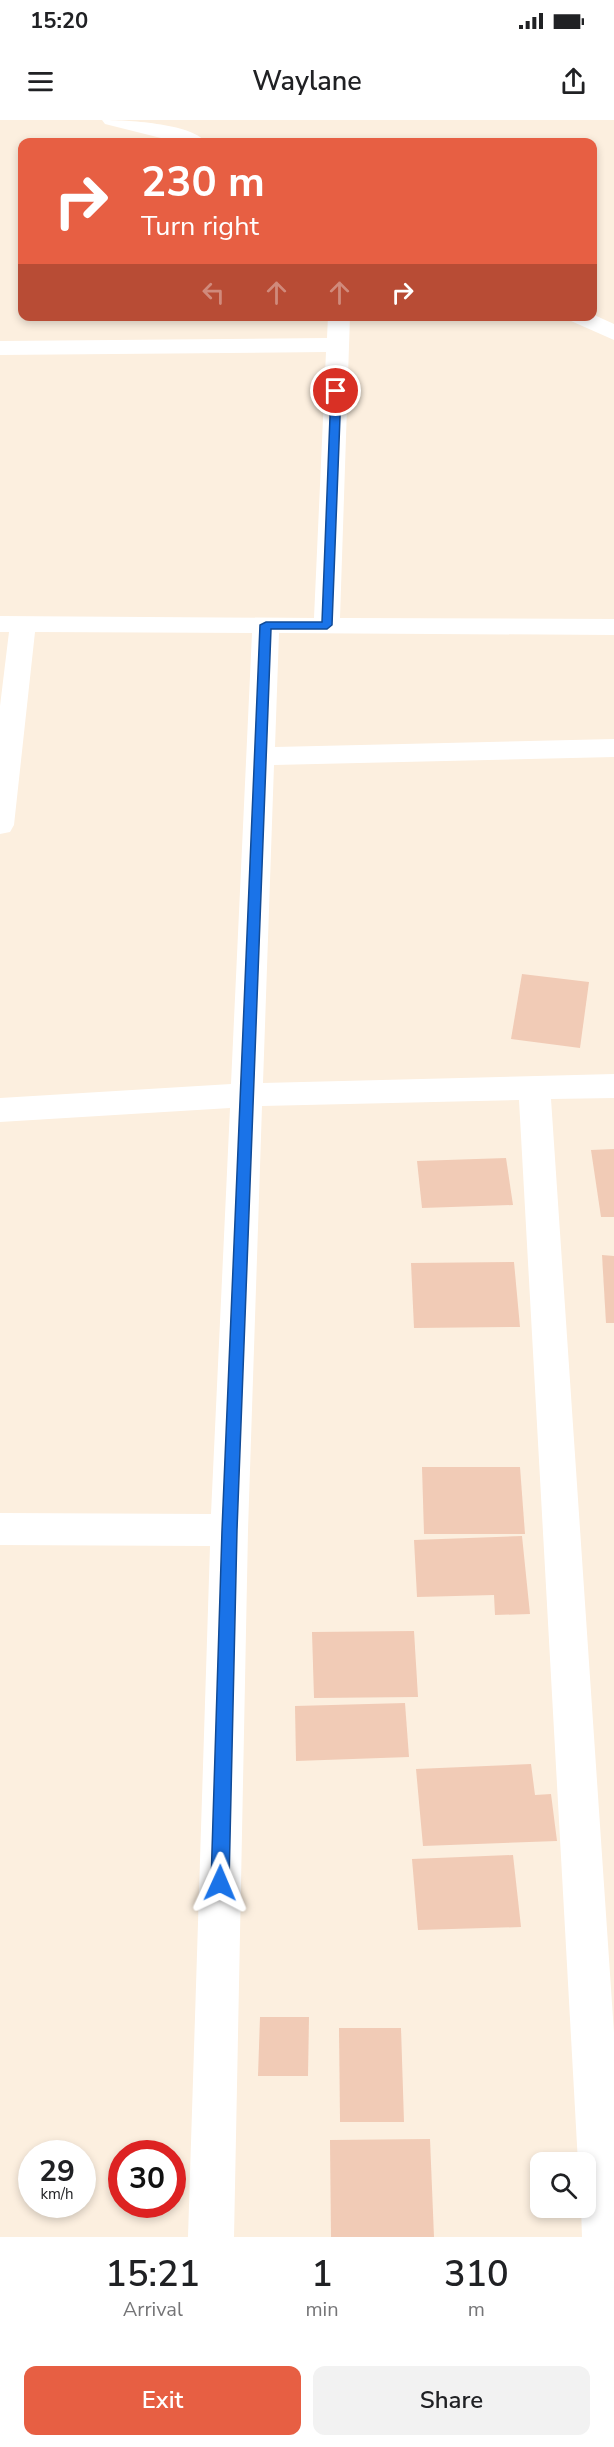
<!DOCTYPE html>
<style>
body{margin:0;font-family:"Nunito Sans",sans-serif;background:#f2f2f2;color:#202124;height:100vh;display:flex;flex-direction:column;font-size:22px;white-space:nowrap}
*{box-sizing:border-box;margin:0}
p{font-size:20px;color:#757577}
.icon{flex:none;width:33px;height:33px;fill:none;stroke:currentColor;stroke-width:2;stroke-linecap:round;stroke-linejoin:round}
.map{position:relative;height:2117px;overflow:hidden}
.sheet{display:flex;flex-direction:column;background:#fff;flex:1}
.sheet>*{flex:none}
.top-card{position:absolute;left:18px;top:18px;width:579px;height:183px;border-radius:12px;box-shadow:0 3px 9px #0003;background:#e75f43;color:#fff;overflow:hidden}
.tools{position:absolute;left:530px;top:2032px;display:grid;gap:12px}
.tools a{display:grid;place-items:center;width:66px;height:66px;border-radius:12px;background:#fff;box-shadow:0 3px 9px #0003;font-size:30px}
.speed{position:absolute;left:18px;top:2020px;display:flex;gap:12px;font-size:30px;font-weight:700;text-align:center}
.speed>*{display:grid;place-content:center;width:78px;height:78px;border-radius:50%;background:#fff;box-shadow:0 3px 9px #0003;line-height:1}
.speed small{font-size:15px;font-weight:400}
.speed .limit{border:9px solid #d22;background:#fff;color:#111}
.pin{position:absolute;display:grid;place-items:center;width:51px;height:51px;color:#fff;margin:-26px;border:3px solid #fff;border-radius:50%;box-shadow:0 2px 6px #0007}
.me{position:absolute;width:66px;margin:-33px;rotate:1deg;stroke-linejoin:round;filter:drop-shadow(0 0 4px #0008)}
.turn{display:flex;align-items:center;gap:21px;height:126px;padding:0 24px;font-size:27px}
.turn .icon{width:78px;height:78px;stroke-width:2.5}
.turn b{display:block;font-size:42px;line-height:51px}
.lanes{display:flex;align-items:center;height:57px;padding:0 24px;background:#0003;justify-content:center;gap:30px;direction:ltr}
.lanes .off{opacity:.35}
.eta{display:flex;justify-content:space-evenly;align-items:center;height:102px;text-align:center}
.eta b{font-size:36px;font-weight:600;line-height:42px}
.action{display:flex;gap:12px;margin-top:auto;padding:12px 24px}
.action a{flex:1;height:69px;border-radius:12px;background:#e75f43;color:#fff;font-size:24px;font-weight:600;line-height:69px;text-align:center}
.action a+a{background:#f2f2f2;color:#202124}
.status{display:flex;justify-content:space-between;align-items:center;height:42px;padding:0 30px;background:#fff;direction:ltr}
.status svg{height:16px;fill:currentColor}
header{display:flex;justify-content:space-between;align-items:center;height:78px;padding:0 24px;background:#fff;font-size:27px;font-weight:600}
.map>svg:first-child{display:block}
.building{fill:#f1cbb6}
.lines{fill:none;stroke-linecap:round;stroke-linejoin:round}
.street{fill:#fff;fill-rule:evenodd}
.secondary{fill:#fff;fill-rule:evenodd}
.route{fill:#1a73e8;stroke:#114b97;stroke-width:1.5}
</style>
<div class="status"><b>15:20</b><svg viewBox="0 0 49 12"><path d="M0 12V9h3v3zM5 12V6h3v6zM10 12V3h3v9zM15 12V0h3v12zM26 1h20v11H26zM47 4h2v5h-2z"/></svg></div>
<header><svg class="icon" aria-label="menu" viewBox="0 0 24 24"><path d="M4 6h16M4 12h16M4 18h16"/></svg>Waylane<svg class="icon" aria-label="share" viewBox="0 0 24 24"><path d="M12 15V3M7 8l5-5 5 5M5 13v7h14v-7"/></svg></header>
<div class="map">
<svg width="614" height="2117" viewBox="0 0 614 2117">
<rect width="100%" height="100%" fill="#fcefdf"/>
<g class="building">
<path d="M522 854 589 862 580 928 511 919Z"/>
<path d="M614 1029V1097H601L591 1030Z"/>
<path d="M506 1038 513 1085 422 1088 417 1041Z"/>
<path d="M602 1135 614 1136V1203H606Z"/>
<path d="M514 1142 520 1207 414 1208 411 1143Z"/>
<path d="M422 1347H520L525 1414H424Z"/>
<path d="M522 1416 530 1494 495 1495 494 1475 417 1477 414 1420Z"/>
<path d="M414 1511 418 1577 314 1578 312 1512Z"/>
<path d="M405 1583 409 1637 296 1641 295 1586Z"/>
<path d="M531 1644 535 1675 551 1674 557 1721 423 1726 416 1649Z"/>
<path d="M513 1735 521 1807 418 1810 412 1739Z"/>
<path d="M260 1897H309L308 1956H258Z"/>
<path d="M339 1908H401L404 2002H340Z"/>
<path d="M430 2019 434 2117H331L330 2020Z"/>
</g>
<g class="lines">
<path class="street" d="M328 196H350L340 498 614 499V515L279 513 275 627 614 619V637L274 645 263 963 614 954V978L551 979 614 1913V2117H582L581 2088H585V2043H578L519 980 262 986 248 1410 234 2117H188L210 1426 0 1425V1393L211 1394 230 988 0 1002V978L231 964 252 513 35 512 14 705 10 712 0 714V586L9 512H0V496L314 498 326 232 0 235V221L327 218Z"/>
<g class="secondary">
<path d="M102 0C124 0 192 3 205 22H177L105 4Z"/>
<path d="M592 194 614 204V220L571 201 568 196H592Z"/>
</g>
</g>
<path class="route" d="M336 268 341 271 332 505 327 509H271L237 1410 229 1763 226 1769 220 1772 214 1769 211 1763 222 1410 260 505 266 502H322L331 271Z"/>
</svg>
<div class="tools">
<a><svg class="icon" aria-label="search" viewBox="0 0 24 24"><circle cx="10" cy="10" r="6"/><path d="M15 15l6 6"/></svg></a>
</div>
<div class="speed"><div>29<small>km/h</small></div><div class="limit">30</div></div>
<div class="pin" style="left:336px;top:271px;background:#d93025"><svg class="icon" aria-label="arrive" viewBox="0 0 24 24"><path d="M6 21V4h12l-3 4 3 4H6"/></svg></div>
<svg class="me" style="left:220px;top:1763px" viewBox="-20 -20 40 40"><path d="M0-17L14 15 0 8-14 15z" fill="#1a73e8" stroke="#fff" stroke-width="4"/></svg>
<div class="top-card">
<div class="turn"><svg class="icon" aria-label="right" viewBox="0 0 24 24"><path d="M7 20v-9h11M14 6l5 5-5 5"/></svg><div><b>230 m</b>Turn right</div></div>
<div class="lanes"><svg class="icon off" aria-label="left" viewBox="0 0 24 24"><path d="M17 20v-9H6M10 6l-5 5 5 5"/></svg><svg class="icon off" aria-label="ahead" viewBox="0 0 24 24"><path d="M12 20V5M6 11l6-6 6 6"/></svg><svg class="icon off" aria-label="ahead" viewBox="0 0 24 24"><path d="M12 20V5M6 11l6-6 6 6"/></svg><svg class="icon" aria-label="right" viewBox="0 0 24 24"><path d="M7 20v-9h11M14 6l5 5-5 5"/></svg></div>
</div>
</div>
<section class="sheet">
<div class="eta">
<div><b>15:21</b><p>Arrival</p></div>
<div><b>1</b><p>min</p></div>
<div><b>310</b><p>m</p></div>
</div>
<div class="action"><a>Exit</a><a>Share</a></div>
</section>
